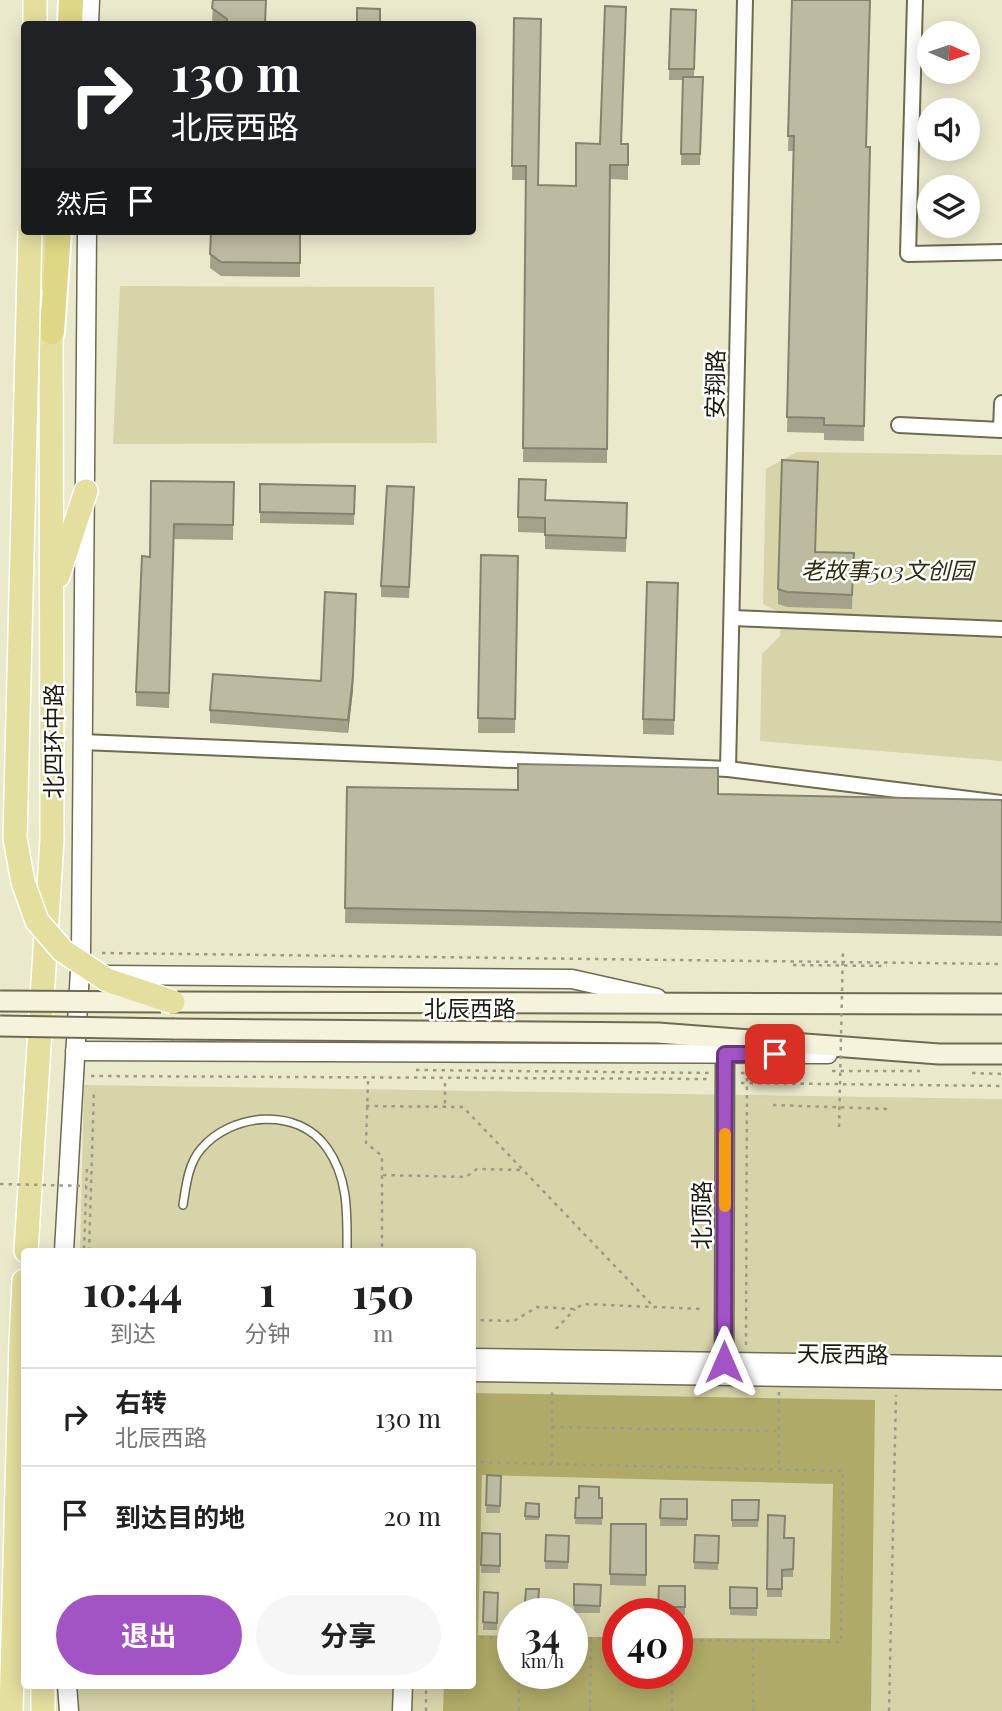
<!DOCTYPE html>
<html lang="zh">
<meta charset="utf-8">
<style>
body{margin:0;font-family:"Playfair Display","Noto Sans SC",serif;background:#f6f6f6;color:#222;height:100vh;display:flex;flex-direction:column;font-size:26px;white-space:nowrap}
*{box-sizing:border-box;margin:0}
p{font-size:23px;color:#767676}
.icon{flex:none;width:38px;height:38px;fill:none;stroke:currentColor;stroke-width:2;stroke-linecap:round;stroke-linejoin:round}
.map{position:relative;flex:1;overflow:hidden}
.drawer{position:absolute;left:21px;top:1248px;width:455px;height:441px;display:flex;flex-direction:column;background:#fff;border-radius:7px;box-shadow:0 4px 18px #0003}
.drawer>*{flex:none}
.banner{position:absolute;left:21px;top:21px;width:455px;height:214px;border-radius:7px;box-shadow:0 4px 18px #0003;background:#202124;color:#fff;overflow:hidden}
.needle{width:46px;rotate:93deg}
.controls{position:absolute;left:917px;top:21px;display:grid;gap:14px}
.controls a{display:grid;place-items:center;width:63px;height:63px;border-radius:50%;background:#fff;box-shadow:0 4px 18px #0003;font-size:35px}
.speed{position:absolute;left:497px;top:1598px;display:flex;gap:14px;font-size:35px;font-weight:700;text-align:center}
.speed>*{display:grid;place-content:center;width:91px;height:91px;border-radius:50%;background:#fff;box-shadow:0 4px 18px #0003;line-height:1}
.speed small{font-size:18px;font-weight:400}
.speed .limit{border:10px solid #d22;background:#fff;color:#111}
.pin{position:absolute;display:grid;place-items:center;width:60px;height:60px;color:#fff;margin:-30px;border-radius:14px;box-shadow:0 4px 10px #0006}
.me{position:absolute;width:77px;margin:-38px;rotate:0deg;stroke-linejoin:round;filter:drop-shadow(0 0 5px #0008)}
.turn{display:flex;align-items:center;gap:24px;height:147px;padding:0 35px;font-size:32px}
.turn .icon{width:91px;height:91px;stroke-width:2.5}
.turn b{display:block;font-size:49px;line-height:60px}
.then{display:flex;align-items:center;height:66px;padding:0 35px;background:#0003;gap:14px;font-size:26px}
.eta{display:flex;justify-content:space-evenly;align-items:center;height:119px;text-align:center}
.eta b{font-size:42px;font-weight:700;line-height:49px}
.action{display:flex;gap:14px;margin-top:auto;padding:14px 35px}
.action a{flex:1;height:80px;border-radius:42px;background:#a253c4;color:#fff;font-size:28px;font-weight:700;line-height:80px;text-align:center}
.action a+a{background:#f6f6f6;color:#222}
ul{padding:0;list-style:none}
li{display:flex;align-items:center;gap:21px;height:98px;padding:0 35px;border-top:2px solid #e0e0e0}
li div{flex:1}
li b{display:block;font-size:26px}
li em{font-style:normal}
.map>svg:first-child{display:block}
.green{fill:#d7d4aa;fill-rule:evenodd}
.forest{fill:#afaa68;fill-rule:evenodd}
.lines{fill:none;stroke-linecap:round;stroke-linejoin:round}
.service-casing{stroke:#6d6b51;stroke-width:10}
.minor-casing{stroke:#6d6b51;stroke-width:18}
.tertiary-casing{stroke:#6d6b51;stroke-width:21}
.secondary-casing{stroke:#6d6b51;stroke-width:23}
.trunk-casing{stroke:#fff;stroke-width:26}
.motorway-casing{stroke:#fff;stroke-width:28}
.path{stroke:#9d9b85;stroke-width:2.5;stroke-dasharray:3.5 5;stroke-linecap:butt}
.service{stroke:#fff;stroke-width:7}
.minor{stroke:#fff;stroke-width:14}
.tertiary{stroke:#fff;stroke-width:18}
.secondary{stroke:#f5f3db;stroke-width:19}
.trunk{stroke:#e4df9e;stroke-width:23}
.motorway{stroke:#ddd786;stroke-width:24}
.secondary-bridge-casing{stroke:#6d6b51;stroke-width:23;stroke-linecap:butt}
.trunk-bridge-casing{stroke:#fff;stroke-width:26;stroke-linecap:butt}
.path-bridge{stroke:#9d9b85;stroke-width:2.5;stroke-dasharray:3.5 5;stroke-linecap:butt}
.secondary-bridge{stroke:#f5f3db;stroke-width:19}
.trunk-bridge{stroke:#e4df9e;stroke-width:23}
.wall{fill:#a3a189}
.shaded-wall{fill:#84836f}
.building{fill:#bdbb9f;stroke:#84836f;stroke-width:2}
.route-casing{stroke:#69367f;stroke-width:18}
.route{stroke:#a253c4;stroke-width:12}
.slow{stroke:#f59e0b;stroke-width:12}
.labels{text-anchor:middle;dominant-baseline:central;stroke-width:5;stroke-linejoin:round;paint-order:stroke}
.street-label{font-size:23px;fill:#1c1b10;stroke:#fff}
.park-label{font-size:23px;font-style:italic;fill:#302e10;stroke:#fff}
</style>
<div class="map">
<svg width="1002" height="1711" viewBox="0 0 1002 1711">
<rect width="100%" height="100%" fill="#ebe9cc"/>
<g class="green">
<path d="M120 286 434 287 437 443 113 444Z"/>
<path d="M797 452 1002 455V761L760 741 762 654 780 636 781 613 763 604 766 469Z"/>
<path d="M84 1085 1002 1099V1711H69L70 1685H472V1251H80ZM513 1614H572V1673H513ZM618 1614H677V1673H618Z"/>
</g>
<path class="forest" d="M473 1393 875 1400 871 1711H443L444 1685H472ZM482 1475 833 1484 830 1639 677 1638V1673H618V1637H572V1673H513V1636L478 1635Z"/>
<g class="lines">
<g class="service-casing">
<path id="service" d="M183 1205C186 1186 188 1164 201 1149 231 1113 298 1106 327 1148 349 1179 347 1215 347 1251"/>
</g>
<g class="minor-casing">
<g id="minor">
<path d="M915 0 908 254 1002 252"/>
<path d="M899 425 1001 430 1002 403"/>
<path d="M732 618 1002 629"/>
<path d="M82 742 728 769 1002 803"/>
<path d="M728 769 745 0"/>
</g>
</g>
<g class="tertiary-casing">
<g id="tertiary">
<path d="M89 24 90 0"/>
<path d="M106 975 572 979 657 998"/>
<path d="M75 1051 828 1054"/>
<path d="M64 1251 81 953 87 231"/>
<path d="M472 1358 1002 1366"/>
<path d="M472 1372 1002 1380"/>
<path d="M724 1372 725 1053"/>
<path d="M67 1685 69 1711"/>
<path d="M402 1711 403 1685"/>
</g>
</g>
<g class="secondary-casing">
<g id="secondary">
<path d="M173 1002 1002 1004"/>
<path d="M174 1029 658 1033 939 1054H1002"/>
</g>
</g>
<g class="trunk-casing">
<g id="trunk">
<path d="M35 24V0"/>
<path d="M44 231 48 280"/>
<path d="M58 576 86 491"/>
<path d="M26 1251 52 840 51 314"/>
<path d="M11 1711 21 1342 24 1281"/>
<path d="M43 1711V1685"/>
</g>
</g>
<g class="motorway-casing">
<g id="motorway">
<path d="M70 24 71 0"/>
<path d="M52 332 59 231"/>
</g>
</g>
<g class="path">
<path d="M102 953 1002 964"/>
<path d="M793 965 887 966"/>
<path d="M416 1070 710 1073"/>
<path d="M832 1071H920"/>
<path d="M741 1073 784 1072"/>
<path d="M972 1073 1002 1074"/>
<path d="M91 1076 707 1079"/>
<path d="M368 1081 366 1143 382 1156V1247L384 1251"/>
<path d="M445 1083V1107"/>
<path d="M741 1083 1002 1086"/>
<path d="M773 1105 889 1109"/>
<path d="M366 1106 463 1107 655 1308"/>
<path d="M383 1175 466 1177 477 1169 523 1170"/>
<path d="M84 1249 87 1165"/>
<path d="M89 1251 94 1090"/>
<path d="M472 1320 514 1321 537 1307 575 1309 583 1304 703 1309"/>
<path d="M556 1329 575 1309"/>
<path d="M746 1345 747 1071"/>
<path d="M779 1392V1469"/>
<path d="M552 1427 779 1431"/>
<path d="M472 1462 843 1471 841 1642 677 1640"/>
<path d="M552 1464V1390"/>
<path d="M472 1553H480"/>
<path d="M472 1637 513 1638"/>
<path d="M572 1638 618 1639"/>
<path d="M519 1673V1711"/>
<path d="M426 1711V1685"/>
<path d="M590 1711 591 1638"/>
<path d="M672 1711V1673"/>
<path d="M753 1711V1641"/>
<path d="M889 1711 896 1395"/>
</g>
<use href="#service" class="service"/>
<use href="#minor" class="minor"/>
<use href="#tertiary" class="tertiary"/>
<use href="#secondary" class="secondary"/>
<use href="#trunk" class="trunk"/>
<use href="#motorway" class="motorway"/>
<g class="secondary-bridge-casing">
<g id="secondary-bridge">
<path d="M0 1001 161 1002"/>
<path d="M0 1026 174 1029"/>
</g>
</g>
<g class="trunk-bridge-casing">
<path id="trunk-bridge" d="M30 231 15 838 23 882 37 921 63 951 107 980 173 1002"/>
</g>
<g class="path-bridge">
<path d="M839 1127 843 949"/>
<path d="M0 1184 86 1186"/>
</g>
<use href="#secondary-bridge" class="secondary-bridge"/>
<use href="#trunk-bridge" class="trunk-bridge"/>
</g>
<g class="wall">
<path d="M213 0 265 24H216L212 22Z"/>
<path d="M792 0 867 147 864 441 824 440V433L787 432 793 151H788Z"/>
<path d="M671 9 696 10 694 77H703L700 165H681L683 80H669Z"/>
<path d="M514 18 538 185 576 186 621 144H628V180L610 179 607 463 523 462 526 180H512Z"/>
<path d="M211 231H300V277L221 276 210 268Z"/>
<path d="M151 481 234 482 233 540 174 539 169 708 136 706V692L150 557Z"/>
<path d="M260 484 355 486 354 525 260 523Z"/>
<path d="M414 498 409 598 381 597V586Z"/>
<path d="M545 500 627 517 626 552 545 549V533L518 532V517Z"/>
<path d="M815 552 854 553 852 609 787 607 778 604V589Z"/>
<path d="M481 555 518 556 515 733H478Z"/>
<path d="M678 583 674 735 643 734V719Z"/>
<path d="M356 607 353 690 348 733 210 723V710L321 681Z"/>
<path d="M347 787 1002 800V936L345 923Z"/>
<path d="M487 1475 501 1476 500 1513H486Z"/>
<path d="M576 1498H602V1525L575 1524Z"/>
<path d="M661 1499H687V1526H660Z"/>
<path d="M732 1500H759L758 1527H732Z"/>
<path d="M526 1503 539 1504V1520H525Z"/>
<path d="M768 1515 784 1538H794L793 1577H782V1597H767Z"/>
<path d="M611 1524H646V1586L610 1585Z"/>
<path d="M482 1533 500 1534V1573H481Z"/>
<path d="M546 1535 569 1536 568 1569H545Z"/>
<path d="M695 1535 719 1536 718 1570 694 1569Z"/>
<path d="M574 1584 601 1585 600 1613H574Z"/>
<path d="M659 1586H685V1615L658 1614Z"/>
<path d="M730 1587 757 1588V1616L730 1615Z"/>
<path d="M526 1589H539L538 1606H525Z"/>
<path d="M484 1592 498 1593 497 1630H483Z"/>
</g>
<path class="shaded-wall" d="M356 594 353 690 348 733V720Z"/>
<g class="building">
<path d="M213 0H266L265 24H227V19L212 8Z"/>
<path d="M792 0H870L866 147H870L864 426 824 425V418L787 417 794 136H788Z"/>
<path d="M605 6 626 7 621 144H628V165H610L607 449 523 448 526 166H512L514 18 541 19 538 185 576 186V143L600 144Z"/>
<path d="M357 8 380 9V24H357Z"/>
<path d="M671 9 696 10 694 69H669Z"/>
<path d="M683 77H703L700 154H681Z"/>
<path d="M211 231H300V263L221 262 210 254Z"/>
<path d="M782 460 818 462 815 552 854 553 852 595 787 592 778 589Z"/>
<path d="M519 479 546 480 545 500 627 503 626 538 545 535V518L518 517Z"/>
<path d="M151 481 234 482 233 525 174 524 169 693 136 692 142 556 150 557Z"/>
<path d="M260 484 355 486 354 514 260 512Z"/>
<path d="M387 486 414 487 409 587 381 586Z"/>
<path d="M481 555 518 556 515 719 478 718Z"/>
<path d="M647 582 678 583 674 720 643 719Z"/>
<path d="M325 592 356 594 353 676 348 720 210 710 213 674 321 681Z"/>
<path d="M518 764 718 768V794L1002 800V922L345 908 347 787 518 790Z"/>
<path d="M487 1475 501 1476 500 1506 486 1505Z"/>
<path d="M579 1486 599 1487V1498H602V1518H575L576 1498H579Z"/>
<path d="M661 1499H687V1519L660 1518Z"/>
<path d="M732 1500H759L758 1520H732Z"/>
<path d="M526 1503 539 1504V1517L525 1516Z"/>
<path d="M768 1515 785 1516 784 1538H794L793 1569 782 1570V1589H767Z"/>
<path d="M611 1524H646V1575L610 1574Z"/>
<path d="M482 1533 500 1534V1566L481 1565Z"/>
<path d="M546 1535 569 1536 568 1562 545 1561Z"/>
<path d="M695 1535 719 1536 718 1563 694 1562Z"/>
<path d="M574 1584 601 1585 600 1606 574 1605Z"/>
<path d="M659 1586H685V1607H658Z"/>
<path d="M730 1587 757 1588V1608H730Z"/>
<path d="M526 1589H539L538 1602H525Z"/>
<path d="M484 1592 498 1593 497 1623 483 1622Z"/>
</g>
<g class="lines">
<g class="route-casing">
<path id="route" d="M724 1362 725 1054H775"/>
</g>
<use href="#route" class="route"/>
<path class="slow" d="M725 1206V1134"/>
</g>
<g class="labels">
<g class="street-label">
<text transform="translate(714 384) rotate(-89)">安翔路</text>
<text transform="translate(52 741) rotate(-90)">北四环中路</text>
<text x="470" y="1007">北辰西路</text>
<text transform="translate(700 1215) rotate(-90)">北顶路</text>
<text transform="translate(843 1353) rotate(1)">天辰西路</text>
</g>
<g class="park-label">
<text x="887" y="569">老故事503文创园</text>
</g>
</g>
</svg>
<div class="controls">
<a><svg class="needle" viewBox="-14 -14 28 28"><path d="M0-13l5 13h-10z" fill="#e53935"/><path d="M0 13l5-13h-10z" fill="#767676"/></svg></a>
<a><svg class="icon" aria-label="sound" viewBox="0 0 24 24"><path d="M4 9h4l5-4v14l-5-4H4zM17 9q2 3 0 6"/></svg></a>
<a><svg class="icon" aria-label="layers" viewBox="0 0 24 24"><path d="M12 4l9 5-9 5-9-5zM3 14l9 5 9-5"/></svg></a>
</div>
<div class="speed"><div>34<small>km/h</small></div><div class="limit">40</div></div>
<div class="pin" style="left:775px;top:1054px;background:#d93025"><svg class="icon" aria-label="arrive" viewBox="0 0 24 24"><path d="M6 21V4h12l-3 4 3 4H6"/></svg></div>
<svg class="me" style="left:724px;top:1362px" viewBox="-20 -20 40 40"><path d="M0-17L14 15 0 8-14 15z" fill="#a253c4" stroke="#fff" stroke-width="4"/></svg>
<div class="banner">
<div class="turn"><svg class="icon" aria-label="right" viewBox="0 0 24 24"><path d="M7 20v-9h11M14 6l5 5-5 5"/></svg><div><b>130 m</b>北辰西路</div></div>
<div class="then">然后<svg class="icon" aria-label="arrive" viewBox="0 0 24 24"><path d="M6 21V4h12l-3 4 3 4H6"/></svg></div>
</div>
<section class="drawer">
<div class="eta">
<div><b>10:44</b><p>到达</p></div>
<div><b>1</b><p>分钟</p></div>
<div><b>150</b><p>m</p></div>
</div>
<ul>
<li><svg class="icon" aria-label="right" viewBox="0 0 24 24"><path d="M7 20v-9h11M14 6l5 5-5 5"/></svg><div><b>右转</b><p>北辰西路</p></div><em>130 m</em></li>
<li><svg class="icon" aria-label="arrive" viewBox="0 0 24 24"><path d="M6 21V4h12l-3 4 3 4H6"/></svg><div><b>到达目的地</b></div><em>20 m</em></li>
</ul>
<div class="action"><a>退出</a><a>分享</a></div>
</section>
</div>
